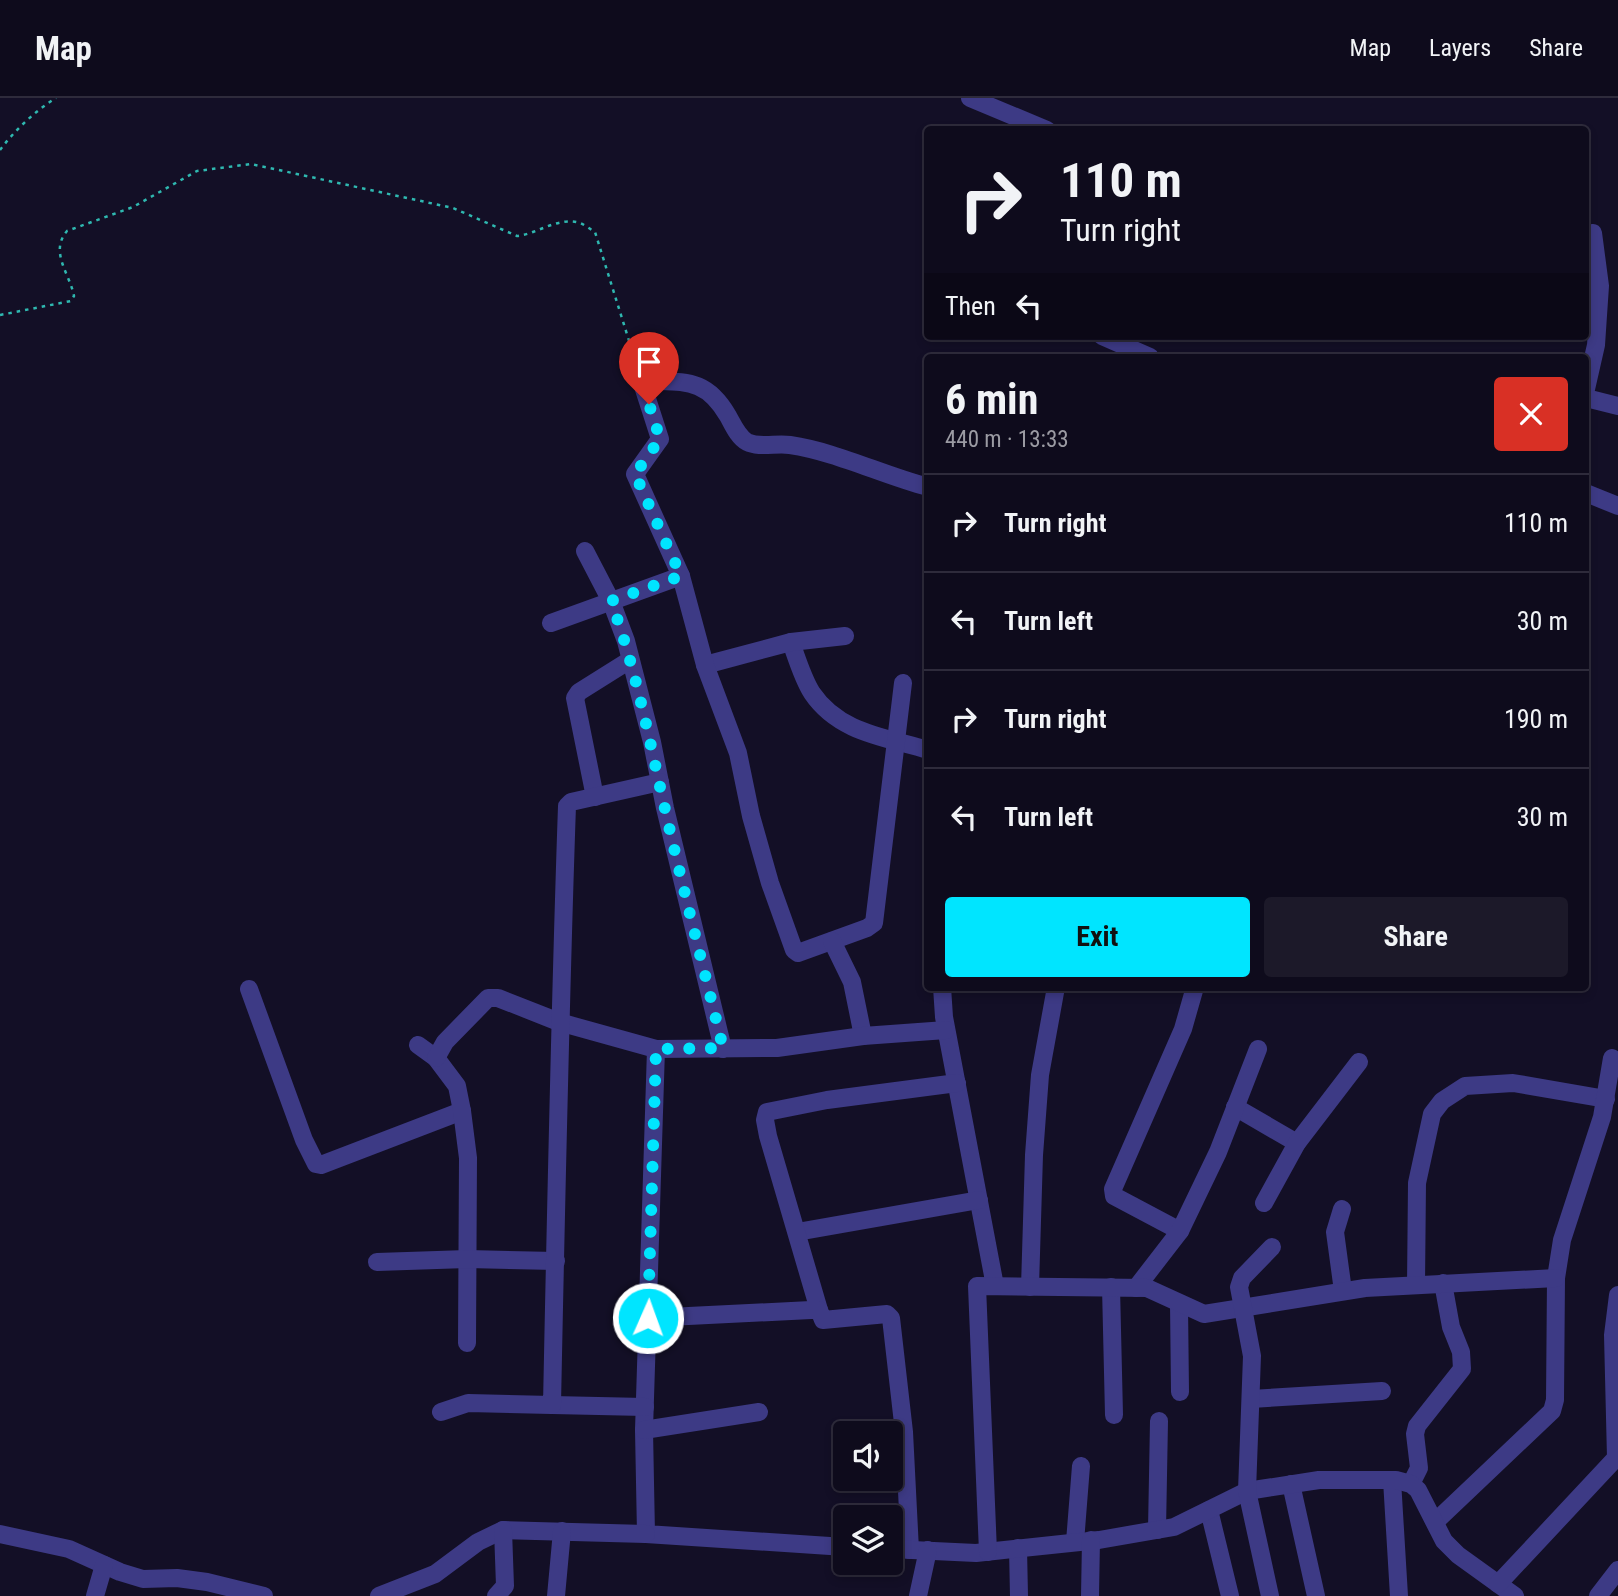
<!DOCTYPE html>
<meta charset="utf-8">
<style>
body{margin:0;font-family:"Roboto Condensed",sans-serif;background:#1c1929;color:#f1f3f6;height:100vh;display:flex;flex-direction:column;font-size:26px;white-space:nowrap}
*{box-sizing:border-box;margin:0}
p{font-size:23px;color:#9b9ba3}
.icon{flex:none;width:38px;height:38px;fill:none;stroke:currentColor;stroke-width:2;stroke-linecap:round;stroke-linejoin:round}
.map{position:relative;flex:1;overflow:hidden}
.panel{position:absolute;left:924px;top:256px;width:665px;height:637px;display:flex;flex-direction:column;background:#0e0b1c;border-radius:7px;box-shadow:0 4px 10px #0003,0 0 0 2px #2e2b3b}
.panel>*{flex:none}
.guide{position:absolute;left:924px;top:28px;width:665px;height:214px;border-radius:7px;box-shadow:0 4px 10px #0003,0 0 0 2px #2e2b3b;background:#0e0b1c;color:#f1f3f6;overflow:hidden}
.tools{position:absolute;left:833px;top:1323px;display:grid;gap:14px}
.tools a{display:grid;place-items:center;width:70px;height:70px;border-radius:7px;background:#0e0b1c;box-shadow:0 4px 10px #0003,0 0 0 2px #2e2b3b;font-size:35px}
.pin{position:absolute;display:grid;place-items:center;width:60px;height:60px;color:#fff;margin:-72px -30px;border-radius:50% 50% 50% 0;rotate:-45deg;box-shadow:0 0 7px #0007}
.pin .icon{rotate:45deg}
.me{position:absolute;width:77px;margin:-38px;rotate:2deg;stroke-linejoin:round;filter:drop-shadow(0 0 5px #0008)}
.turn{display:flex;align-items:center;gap:24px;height:147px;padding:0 21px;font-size:32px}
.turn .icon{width:91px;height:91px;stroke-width:2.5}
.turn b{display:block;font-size:49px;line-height:60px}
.then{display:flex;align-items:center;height:66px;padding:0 21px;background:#0003;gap:14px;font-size:26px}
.round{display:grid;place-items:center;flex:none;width:74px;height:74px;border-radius:7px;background:#1c1929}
.summary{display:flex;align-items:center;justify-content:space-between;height:119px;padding:0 21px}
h1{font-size:42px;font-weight:700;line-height:52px}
.button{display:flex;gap:14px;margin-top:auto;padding:14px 21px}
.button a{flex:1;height:80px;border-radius:7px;background:#00e5ff;color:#111;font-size:28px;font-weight:700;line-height:80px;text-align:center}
.button a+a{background:#1c1929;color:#f1f3f6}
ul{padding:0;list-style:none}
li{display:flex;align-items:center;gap:21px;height:98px;padding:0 21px;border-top:2px solid #2e2b3b}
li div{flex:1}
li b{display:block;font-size:26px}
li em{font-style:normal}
header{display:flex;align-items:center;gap:42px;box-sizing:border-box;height:98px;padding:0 35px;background:#0e0b1c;border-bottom:2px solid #2e2b3b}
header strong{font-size:33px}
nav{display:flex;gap:38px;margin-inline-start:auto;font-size:24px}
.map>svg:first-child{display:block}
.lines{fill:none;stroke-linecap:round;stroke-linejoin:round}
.path{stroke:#2fb8b0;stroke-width:2.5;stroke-dasharray:3.5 5;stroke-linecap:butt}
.street{stroke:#3d3a85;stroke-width:18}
.route{stroke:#00e5ff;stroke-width:12;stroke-dasharray:0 21.6}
</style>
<header>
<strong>Map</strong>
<nav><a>Map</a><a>Layers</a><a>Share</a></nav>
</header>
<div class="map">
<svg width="1618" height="1498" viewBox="0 0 1618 1498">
<rect width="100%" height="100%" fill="#130f26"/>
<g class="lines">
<g class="path">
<path d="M0 52C15 32 35 13 56 0"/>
<path d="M0 217 71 203 74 198C70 176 49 154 67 133L133 109 197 73 251 66 453 110 517 138C537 136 559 118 580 125 585 127 590 131 595 134L636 265"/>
</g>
<g class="street">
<path d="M970 0 1047 32"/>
<path d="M1102 238 1150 259"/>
<path d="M1586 291 1596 247 1600 188 1593 135"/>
<path d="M1586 300 1618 308"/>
<path d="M1586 395 1618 408"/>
<path d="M585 453 611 503 626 543 652 644 665 710 723 951"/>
<path d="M551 525 681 478"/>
<path d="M791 544C797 561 803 581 812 595 839 635 885 639 928 652"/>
<path d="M705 567 791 544 845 538"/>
<path d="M903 585 874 825 867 830 798 855 794 852 770 785 751 718 738 655 705 567 681 478 635 376 660 341 641 282C683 285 705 278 728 318 733 327 738 339 747 344 759 350 776 345 790 347 837 354 882 377 928 389"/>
<path d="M595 699 575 600 579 594 630 562"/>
<path d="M832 843 852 884 863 938"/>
<path d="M942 889 944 919 995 1188"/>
<path d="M249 891 304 1042 316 1066 321 1067 462 1013"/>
<path d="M418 947 436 960 457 988 462 1013 468 1060 467 1245"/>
<path d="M656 951 644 1332 646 1436 845 1449"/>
<path d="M436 960 445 944 488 900H498L559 924 656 951 777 950 863 938 946 932"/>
<path d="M1235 1009 1297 1045"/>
<path d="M1264 1105 1297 1045 1359 964"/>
<path d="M1342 1111 1335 1134 1343 1193"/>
<path d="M1180 1133 1114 1098 1113 1091 1183 931 1195 889"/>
<path d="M797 1134 979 1102"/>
<path d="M377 1164 467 1161 556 1163"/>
<path d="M1416 1187 1417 1085 1432 1016 1442 1003 1465 988 1513 985 1606 1001"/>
<path d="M1030 1189 1034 1057 1040 977 1056 889"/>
<path d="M1111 1189 1114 1317"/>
<path d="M1136 1190 1180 1133 1218 1054 1258 951"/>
<path d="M1179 1206 1180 1294"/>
<path d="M819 1212 768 1038 765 1022 767 1014 827 1002 957 985"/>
<path d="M648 1220 811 1212H819L823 1222 887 1216 891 1220 904 1334 910 1452"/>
<path d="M1251 1301 1382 1293"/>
<path d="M552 1307 645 1309"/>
<path d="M441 1314 468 1305 552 1307C556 1107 560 908 567 708L571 704 660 684"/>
<path d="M644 1332 759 1314"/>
<path d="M1392 1382 1399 1498"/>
<path d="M1291 1386 1316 1498"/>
<path d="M1411 1386 1419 1370 1415 1336 1417 1328 1462 1271 1461 1254 1451 1229 1443 1185"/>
<path d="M1209 1412 1230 1498"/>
<path d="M1435 1424 1552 1313 1555 1302 1556 1180 1562 1142 1602 1019 1612 960"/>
<path d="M1157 1432 1159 1323"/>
<path d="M0 1436 69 1451 120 1474 143 1481 177 1480 207 1484 264 1498"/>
<path d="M1075 1444 1081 1368"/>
<path d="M1018 1450 1019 1498"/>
<path d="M891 1451 976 1455 1099 1442 1174 1429 1247 1393 1319 1382H1396L1411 1386 1418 1392 1444 1443 1458 1457 1515 1498"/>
<path d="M988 1454 977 1188 1147 1190 1204 1216 1365 1190 1556 1180"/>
<path d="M1498 1486 1616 1360 1613 1237 1618 1197"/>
<path d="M95 1498 104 1467"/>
<path d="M379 1498 435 1476 478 1444 503 1432 646 1436"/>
<path d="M496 1498 505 1488 503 1432"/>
<path d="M556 1498 562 1433"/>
<path d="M918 1498 928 1452"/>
<path d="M1090 1498 1091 1442"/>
<path d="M1270 1498 1247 1393 1252 1258 1239 1189 1242 1180 1272 1149"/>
<path d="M1598 1498 1618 1472"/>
</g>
</g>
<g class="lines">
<path class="route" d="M648 1220 656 951 723 950C704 871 683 791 665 711 649 641 636 571 611 503L681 478 635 376 660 341 649 306"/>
</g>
</svg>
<div class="tools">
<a><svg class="icon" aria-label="sound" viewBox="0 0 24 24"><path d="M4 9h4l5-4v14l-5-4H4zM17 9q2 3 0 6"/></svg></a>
<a><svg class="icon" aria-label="layers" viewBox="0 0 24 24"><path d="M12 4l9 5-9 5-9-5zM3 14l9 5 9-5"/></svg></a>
</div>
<div class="pin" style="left:649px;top:306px;background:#d93025"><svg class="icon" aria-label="arrive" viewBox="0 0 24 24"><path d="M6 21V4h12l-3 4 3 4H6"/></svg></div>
<svg class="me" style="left:648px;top:1220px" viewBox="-20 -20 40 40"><circle r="17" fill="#00e5ff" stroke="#fff" stroke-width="3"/><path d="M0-11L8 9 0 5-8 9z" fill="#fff"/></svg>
<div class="guide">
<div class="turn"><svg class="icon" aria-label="right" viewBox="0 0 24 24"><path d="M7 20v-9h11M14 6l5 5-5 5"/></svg><div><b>110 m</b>Turn right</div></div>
<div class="then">Then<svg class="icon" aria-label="left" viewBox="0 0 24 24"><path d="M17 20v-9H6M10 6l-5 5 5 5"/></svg></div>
</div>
<section class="panel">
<div class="summary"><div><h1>6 min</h1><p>440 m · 13:33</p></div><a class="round" style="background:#d93025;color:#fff"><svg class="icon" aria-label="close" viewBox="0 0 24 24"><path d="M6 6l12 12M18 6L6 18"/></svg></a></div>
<ul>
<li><svg class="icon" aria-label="right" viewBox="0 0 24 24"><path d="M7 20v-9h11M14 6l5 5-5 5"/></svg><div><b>Turn right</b></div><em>110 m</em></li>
<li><svg class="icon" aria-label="left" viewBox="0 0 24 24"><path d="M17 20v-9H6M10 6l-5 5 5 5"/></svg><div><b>Turn left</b></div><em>30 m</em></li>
<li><svg class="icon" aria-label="right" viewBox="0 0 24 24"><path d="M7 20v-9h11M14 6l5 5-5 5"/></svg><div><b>Turn right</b></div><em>190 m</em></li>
<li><svg class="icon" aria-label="left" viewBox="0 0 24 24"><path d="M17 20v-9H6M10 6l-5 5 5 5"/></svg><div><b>Turn left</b></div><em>30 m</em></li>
</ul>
<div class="button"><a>Exit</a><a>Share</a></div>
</section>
</div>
